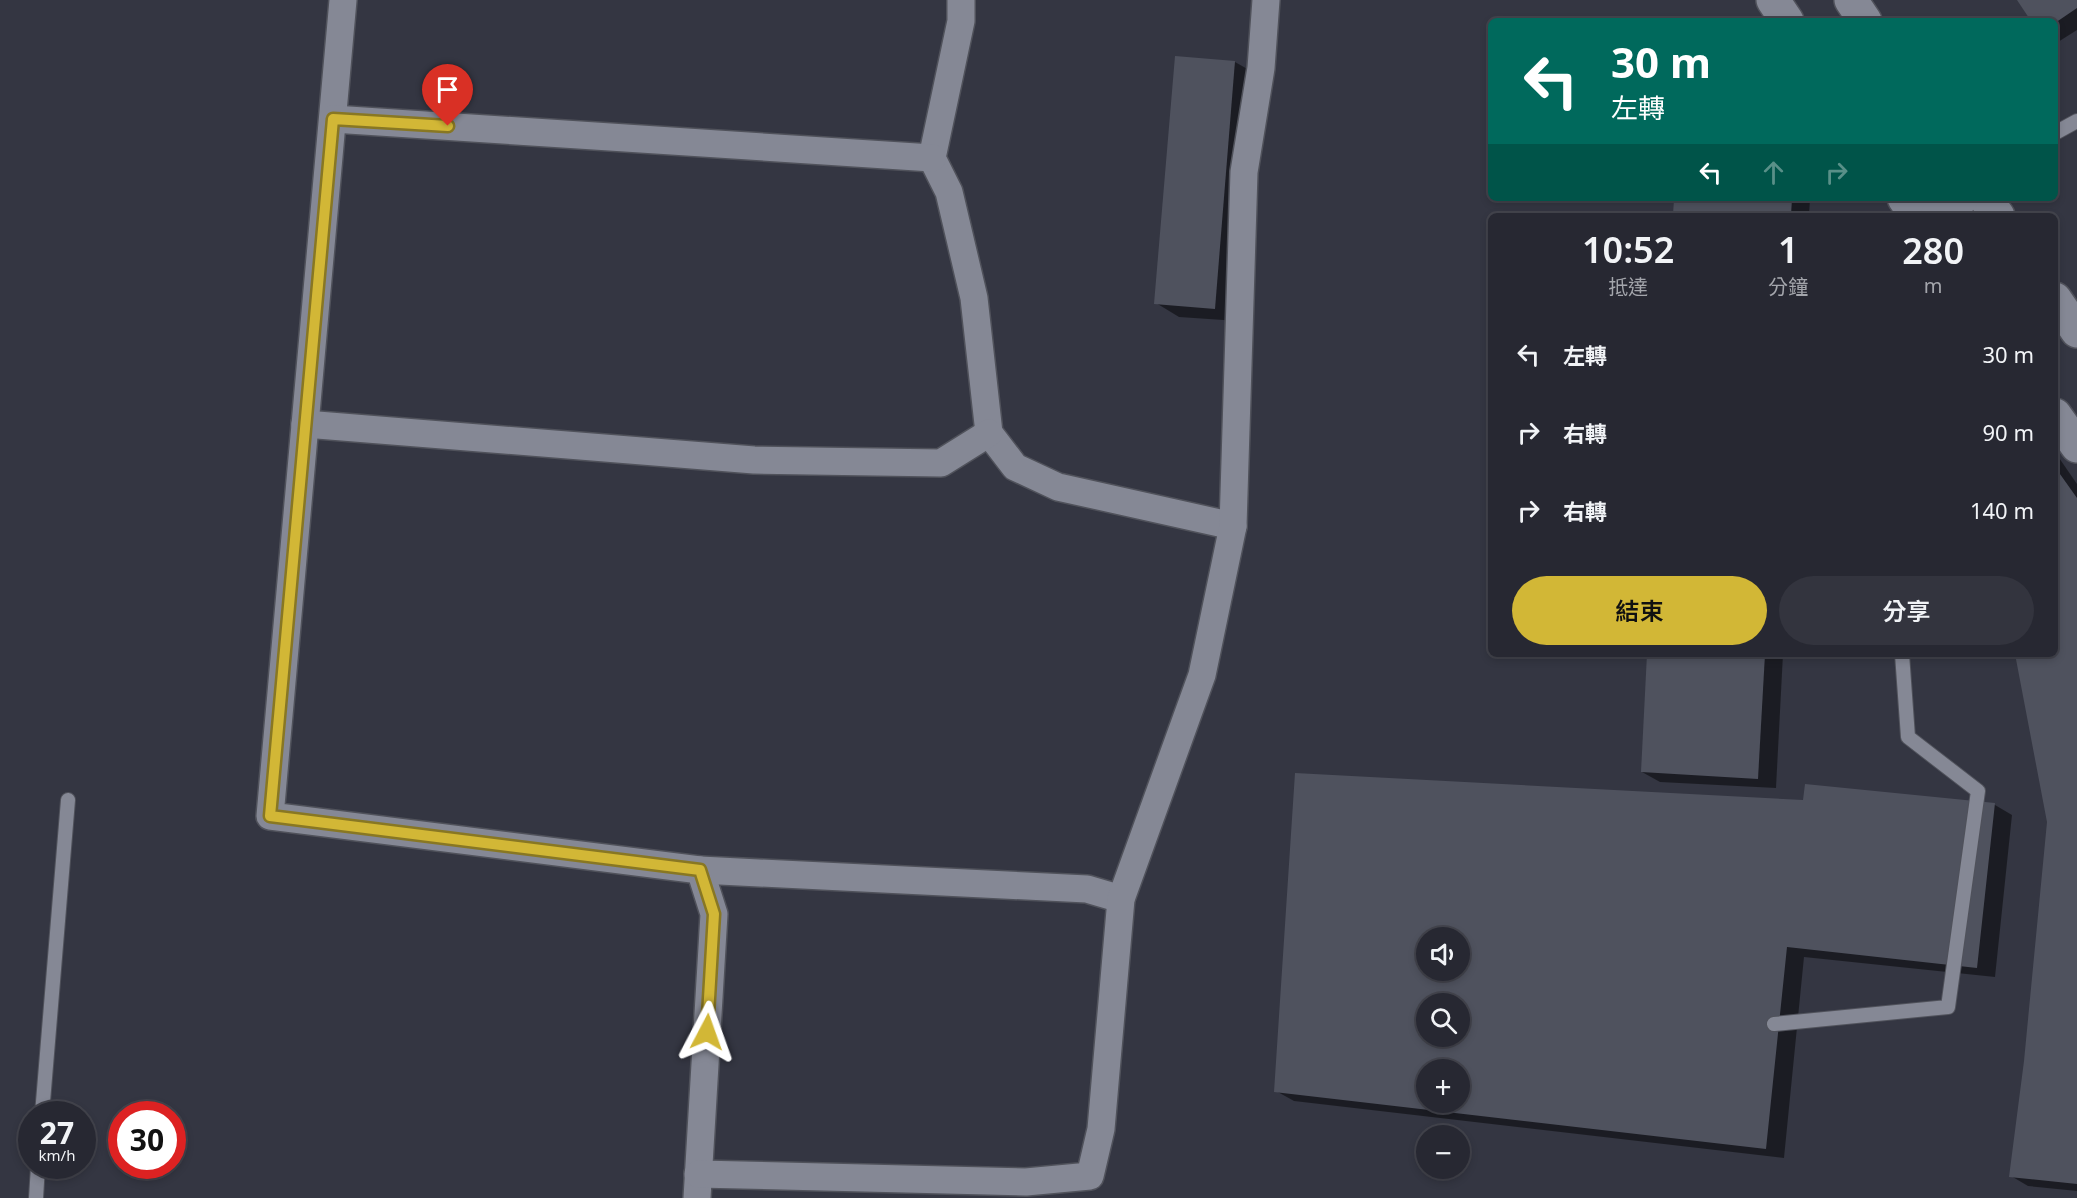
<!DOCTYPE html>
<html lang="zh-TW">
<meta charset="utf-8">
<style>
body{margin:0;font-family:"Noto Sans","Noto Sans TC",sans-serif;background:#33343e;color:#f1f3f6;height:100vh;display:flex;flex-direction:column;font-size:22px;white-space:nowrap}
*{box-sizing:border-box;margin:0}
p{font-size:20px;color:#a4a6ac}
.icon{flex:none;width:33px;height:33px;fill:none;stroke:currentColor;stroke-width:2;stroke-linecap:round;stroke-linejoin:round}
.map{position:relative;flex:1;overflow:hidden}
.side{position:absolute;left:1488px;top:213px;width:570px;height:444px;display:flex;flex-direction:column;background:#272832;border-radius:9px;box-shadow:0 3px 9px #0003,0 0 0 2px #43444d}
.side>*{flex:none}
.top-card{position:absolute;left:1488px;top:18px;width:570px;height:183px;border-radius:9px;box-shadow:0 3px 9px #0003,0 0 0 2px #43444d;background:#00695c;color:#fff;overflow:hidden}
.tools{position:absolute;left:1416px;top:927px;display:grid;gap:12px}
.tools a{display:grid;place-items:center;width:54px;height:54px;border-radius:50%;background:#272832;box-shadow:0 3px 9px #0003,0 0 0 2px #43444d;font-size:30px}
.speed{position:absolute;left:18px;top:1101px;display:flex;gap:12px;font-size:30px;font-weight:700;text-align:center}
.speed>*{display:grid;place-content:center;width:78px;height:78px;border-radius:50%;background:#272832;box-shadow:0 3px 9px #0003,0 0 0 2px #43444d;line-height:1}
.speed small{font-size:15px;font-weight:400}
.speed .limit{border:9px solid #d22;background:#fff;color:#111}
.pin{position:absolute;display:grid;place-items:center;width:51px;height:51px;color:#fff;margin:-62px -26px;border-radius:50% 50% 50% 0;rotate:-45deg;box-shadow:0 0 6px #0007}
.pin .icon{rotate:45deg}
.me{position:absolute;width:66px;margin:-33px;rotate:4deg;stroke-linejoin:round;filter:drop-shadow(0 0 4px #0008)}
.turn{display:flex;align-items:center;gap:21px;height:126px;padding:0 24px;font-size:27px}
.turn .icon{width:78px;height:78px;stroke-width:2.5}
.turn b{display:block;font-size:42px;line-height:51px}
.lanes{display:flex;align-items:center;height:57px;padding:0 24px;background:#0003;justify-content:center;gap:30px;direction:ltr}
.lanes .off{opacity:.35}
.eta{display:flex;justify-content:space-evenly;align-items:center;height:102px;text-align:center}
.eta b{font-size:36px;font-weight:600;line-height:42px}
.cta{display:flex;gap:12px;margin-top:auto;padding:12px 24px}
.cta a{flex:1;height:69px;border-radius:36px;background:#d2b736;color:#111;font-size:24px;font-weight:600;line-height:69px;text-align:center}
.cta a+a{background:#33343e;color:#f1f3f6}
ul{padding:0;list-style:none}
li{display:flex;align-items:center;gap:18px;height:78px;padding:0 24px}
li div{flex:1}
li b{display:block;font-size:22px}
li em{font-style:normal}
.map>svg:first-child{display:block}
.shadow{fill:#0007;fill-rule:evenodd}
.building{fill:#4f525e;fill-rule:evenodd}
.lines{fill:none;stroke-linecap:round;stroke-linejoin:round}
.service-casing{stroke:#50525b;stroke-width:16}
.minor-casing{stroke:#50525b;stroke-width:30}
.tertiary-casing{stroke:#50525b;stroke-width:36}
.service{stroke:#858895;stroke-width:14}
.minor{stroke:#858895;stroke-width:27}
.tertiary{stroke:#858895;stroke-width:33}
.route-casing{stroke:#887723;stroke-width:15}
.route{stroke:#d2b736;stroke-width:10}
</style>
<div class="map">
<svg width="2077" height="1198" viewBox="0 0 2077 1198">
<rect width="100%" height="100%" fill="#343642"/>
<g class="shadow">
<path d="M2019 0H2077V30L2058 42 2055 41V21Z"/>
<path d="M1235 62 1258 75 1238 321 1179 317 1156 303Z"/>
<path d="M1675 198H1810L1809 216H1674Z"/>
<path d="M2055 452 2077 484V1191L2028 1186 2011 1176 2026 1061 2048 822 2016 654H2055Z"/>
<path d="M1649 654H1783L1776 788 1660 782 1642 772Z"/>
<path d="M1297 775 1804 802 1995 805 2012 815 1995 977 1804 957 1784 1158 1294 1101 1276 1091ZM1426 938H1460V970H1426ZM1426 1004H1460V1036H1426ZM1426 1070H1460V1102H1426Z"/>
</g>
<g class="building">
<path d="M2017 0H2077V8L2055 23 2031 21Z"/>
<path d="M1175 56 1235 61 1215 309 1154 304Z"/>
<path d="M1674 198H1792L1791 216H1673Z"/>
<path d="M2055 467 2077 498V1184L2009 1177 2024 1061 2047 822 2015 654H2055Z"/>
<path d="M1647 654H1765L1758 779 1641 772Z"/>
<path d="M1295 773 1803 800 1805 784 1995 803 1977 968 1787 947 1766 1149 1274 1092ZM1426 938H1460V970H1426ZM1426 1004H1460V1036H1426ZM1426 1070H1460V1102H1426Z"/>
</g>
<g class="lines">
<g class="service-casing">
<g id="service">
<path d="M2055 133 2077 121"/>
<path d="M1774 1024 1948 1007 1978 791 1908 737 1902 654"/>
<path d="M42 1114 68 800"/>
<path d="M36 1198 38 1166"/>
</g>
</g>
<g class="minor-casing">
<g id="minor">
<path d="M343 0 270 816 700 870 714 914 697 1198"/>
<path d="M961 0V21L932 158 949 192 974 298 989 433 1015 467 1058 487 1233 526"/>
<path d="M333 119 932 158"/>
<path d="M305 424 754 460 941 463 989 433"/>
<path d="M700 870 1087 889 1121 899"/>
<path d="M698 1174 1026 1182 1090 1176 1101 1129 1121 899 1202 675 1233 526 1244 172 1261 68 1266 0"/>
</g>
</g>
<g class="tertiary-casing">
<g id="tertiary">
<path d="M1773 0 1787 21"/>
<path d="M1851 0 1865 21"/>
<path d="M1904 198 1916 216"/>
<path d="M1985 198 1998 216"/>
<path d="M1937 216 1962 198"/>
<path d="M2055 299 2077 331"/>
<path d="M2055 415 2077 446"/>
</g>
</g>
<use href="#service" class="service"/>
<use href="#minor" class="minor"/>
<use href="#tertiary" class="tertiary"/>
</g>
<g class="lines">
<g class="route-casing">
<path id="route" d="M448 126 333 119 270 816 700 870 714 914 707 1032"/>
</g>
<use href="#route" class="route"/>
</g>
</svg>
<div class="tools">
<a><svg class="icon" aria-label="sound" viewBox="0 0 24 24"><path d="M4 9h4l5-4v14l-5-4H4zM17 9q2 3 0 6"/></svg></a>
<a><svg class="icon" aria-label="search" viewBox="0 0 24 24"><circle cx="10" cy="10" r="6"/><path d="M15 15l6 6"/></svg></a>
<a>+</a>
<a>−</a>
</div>
<div class="speed"><div>27<small>km/h</small></div><div class="limit">30</div></div>
<div class="pin" style="left:448px;top:126px;background:#d93025"><svg class="icon" aria-label="arrive" viewBox="0 0 24 24"><path d="M6 21V4h12l-3 4 3 4H6"/></svg></div>
<svg class="me" style="left:707px;top:1032px" viewBox="-20 -20 40 40"><path d="M0-17L14 15 0 8-14 15z" fill="#d2b736" stroke="#fff" stroke-width="4"/></svg>
<div class="top-card">
<div class="turn"><svg class="icon" aria-label="left" viewBox="0 0 24 24"><path d="M17 20v-9H6M10 6l-5 5 5 5"/></svg><div><b>30 m</b>左轉</div></div>
<div class="lanes"><svg class="icon" aria-label="left" viewBox="0 0 24 24"><path d="M17 20v-9H6M10 6l-5 5 5 5"/></svg><svg class="icon off" aria-label="ahead" viewBox="0 0 24 24"><path d="M12 20V5M6 11l6-6 6 6"/></svg><svg class="icon off" aria-label="right" viewBox="0 0 24 24"><path d="M7 20v-9h11M14 6l5 5-5 5"/></svg></div>
</div>
<section class="side">
<div class="eta">
<div><b>10:52</b><p>抵達</p></div>
<div><b>1</b><p>分鐘</p></div>
<div><b>280</b><p>m</p></div>
</div>
<ul>
<li><svg class="icon" aria-label="left" viewBox="0 0 24 24"><path d="M17 20v-9H6M10 6l-5 5 5 5"/></svg><div><b>左轉</b></div><em>30 m</em></li>
<li><svg class="icon" aria-label="right" viewBox="0 0 24 24"><path d="M7 20v-9h11M14 6l5 5-5 5"/></svg><div><b>右轉</b></div><em>90 m</em></li>
<li><svg class="icon" aria-label="right" viewBox="0 0 24 24"><path d="M7 20v-9h11M14 6l5 5-5 5"/></svg><div><b>右轉</b></div><em>140 m</em></li>
</ul>
<div class="cta"><a>結束</a><a>分享</a></div>
</section>
</div>
